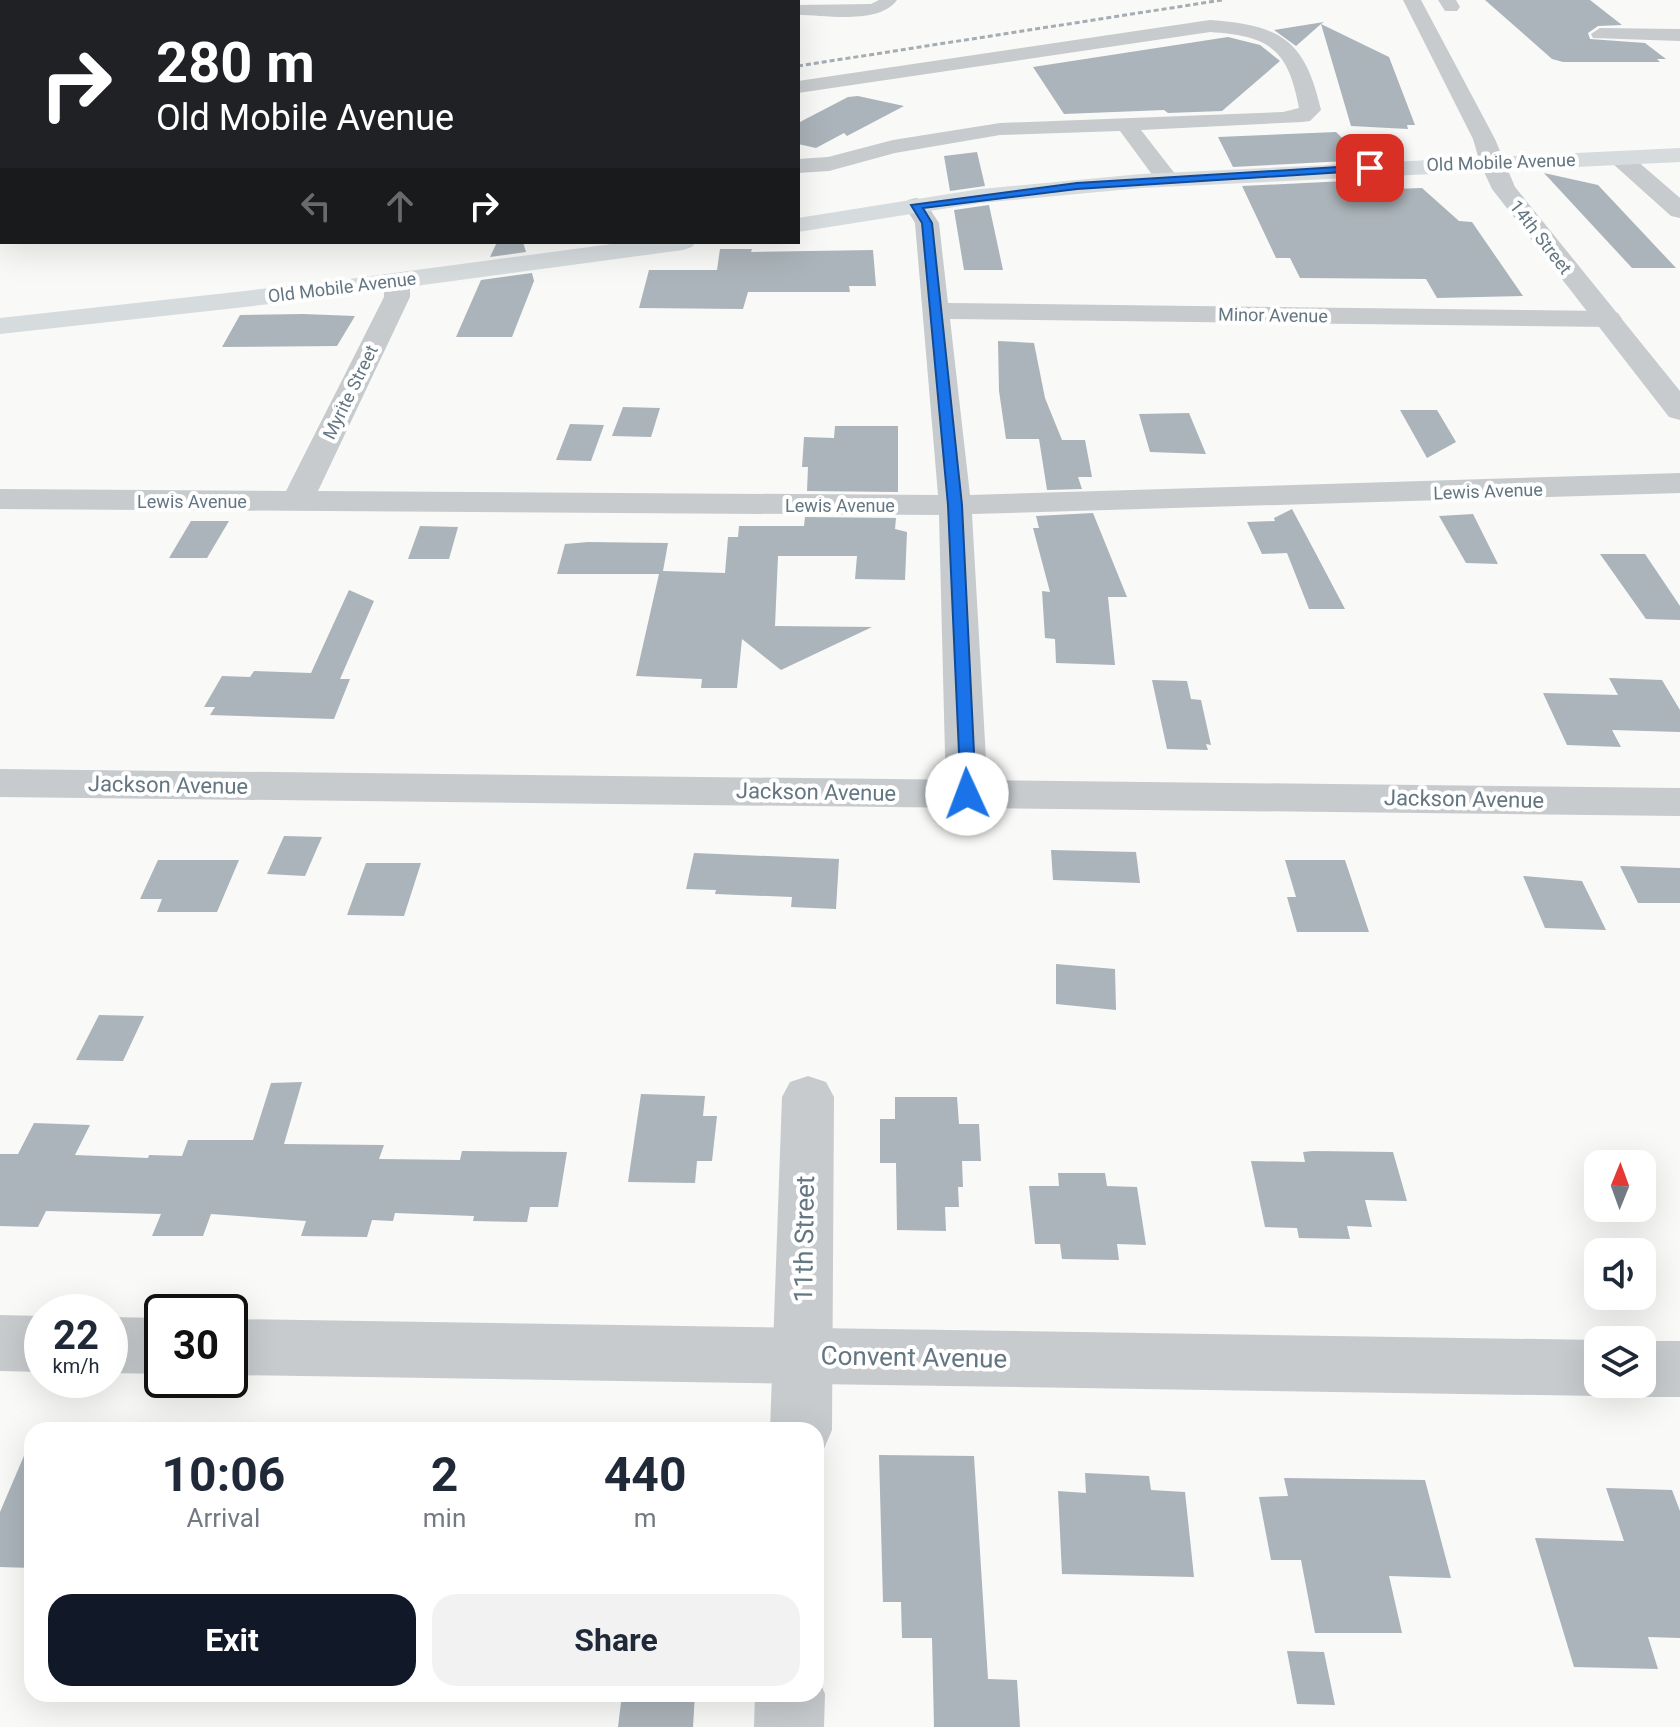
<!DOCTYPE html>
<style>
body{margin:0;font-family:Roboto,sans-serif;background:#f2f2f3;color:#1f2937;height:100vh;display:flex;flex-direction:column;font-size:30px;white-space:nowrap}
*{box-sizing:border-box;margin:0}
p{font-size:26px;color:#747a83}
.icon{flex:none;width:44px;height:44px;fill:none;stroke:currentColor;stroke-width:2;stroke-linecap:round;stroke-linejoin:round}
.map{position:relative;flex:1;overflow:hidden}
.details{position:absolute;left:24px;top:1422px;width:800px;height:280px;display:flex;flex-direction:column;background:#fff;border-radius:24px;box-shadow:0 8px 32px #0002}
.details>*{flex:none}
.hud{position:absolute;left:0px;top:0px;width:800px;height:244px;box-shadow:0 8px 32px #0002;background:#202124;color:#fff;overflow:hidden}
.needle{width:52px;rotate:1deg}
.fabs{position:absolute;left:1584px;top:1150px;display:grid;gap:16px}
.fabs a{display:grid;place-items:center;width:72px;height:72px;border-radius:16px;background:#fff;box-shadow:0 8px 32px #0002;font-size:40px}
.speed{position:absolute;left:24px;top:1294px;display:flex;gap:16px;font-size:40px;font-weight:700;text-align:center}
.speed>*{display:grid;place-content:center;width:104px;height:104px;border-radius:50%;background:#fff;box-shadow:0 8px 32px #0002;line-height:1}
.speed small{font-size:20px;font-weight:400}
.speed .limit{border:4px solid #111;border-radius:12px;background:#fff;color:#111}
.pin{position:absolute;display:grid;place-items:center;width:68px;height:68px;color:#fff;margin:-34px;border-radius:16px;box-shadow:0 4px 12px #0006}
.me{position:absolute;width:88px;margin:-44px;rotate:358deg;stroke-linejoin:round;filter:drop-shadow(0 0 6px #0008)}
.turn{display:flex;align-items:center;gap:28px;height:168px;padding:0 24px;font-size:36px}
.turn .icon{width:104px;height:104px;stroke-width:2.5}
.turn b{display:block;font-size:56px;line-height:68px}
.lanes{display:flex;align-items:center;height:76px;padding:0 24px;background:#0003;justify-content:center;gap:40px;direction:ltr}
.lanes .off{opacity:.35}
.eta{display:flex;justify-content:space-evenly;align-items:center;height:136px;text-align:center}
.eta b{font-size:48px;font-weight:700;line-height:56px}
.cta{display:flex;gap:16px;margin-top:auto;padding:16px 24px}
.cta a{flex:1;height:92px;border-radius:24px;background:#111827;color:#fff;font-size:32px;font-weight:700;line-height:92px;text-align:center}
.cta a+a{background:#f2f2f3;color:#1f2937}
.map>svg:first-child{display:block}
.green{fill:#dbe1d7}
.building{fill:#abb4ba}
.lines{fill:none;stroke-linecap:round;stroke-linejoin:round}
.minor{fill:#c7cbce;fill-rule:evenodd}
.tertiary{fill:#c7cbce;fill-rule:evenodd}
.secondary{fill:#d6dbde;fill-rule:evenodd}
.rail{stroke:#a5adb2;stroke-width:3;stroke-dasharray:5 3;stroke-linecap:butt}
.route{fill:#1a73e8;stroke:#114b97;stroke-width:2}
.labels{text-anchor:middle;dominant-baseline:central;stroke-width:8;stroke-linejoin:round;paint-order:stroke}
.far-street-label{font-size:18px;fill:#637682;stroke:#fff}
.street-label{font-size:22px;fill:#637682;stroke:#fff}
.near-street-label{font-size:26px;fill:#637682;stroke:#fff}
</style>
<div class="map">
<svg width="1680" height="1727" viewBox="0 0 1680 1727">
<rect width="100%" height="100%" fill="#f9f9f7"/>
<path class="green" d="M0 0H458L2 2 0 55Z"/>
<g class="building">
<path d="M1485 0H1590L1622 25 1598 26 1588 33 1590 39 1645 43 1666 59H1657L1660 62H1563L1552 59Z"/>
<path d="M1324 22 1321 24 1389 57 1415 125H1407L1408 129 1351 126 1321 24 1296 46 1274 30Z"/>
<path d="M1228 37 1260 45 1280 61 1222 111 1168 113 1164 110 1064 114 1033 67Z"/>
<path d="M858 96 904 106 847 136 844 133 816 148 798 144V123L848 97Z"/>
<path d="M1336 132 1365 160 1233 167 1218 137Z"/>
<path d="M977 152 985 186 950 191 944 156Z"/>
<path d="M1544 173 1598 185 1676 268H1632Z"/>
<path d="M1385 179 1394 189 1422 188 1459 221 1472 222 1523 296 1437 298 1426 279 1300 278 1290 258H1276L1242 186Z"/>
<path d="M989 205 1003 270H964L954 210Z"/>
<path d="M497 242H523L526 252 490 257Z"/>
<path d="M720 249H752L751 252 873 250 876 286H849L850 292H748L743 309 639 308 649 270H717Z"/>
<path d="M532 273 534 281 512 337H456L481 280Z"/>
<path d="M303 314 355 316 337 346 222 347 240 315Z"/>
<path d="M998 341 1034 343 1045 398 1062 440H1085L1092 477H1078L1082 489 1047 490 1039 439H1006L999 391Z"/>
<path d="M623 407 660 408 651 437 612 436Z"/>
<path d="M1400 410H1437L1456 442 1427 458Z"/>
<path d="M1189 413 1206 454 1150 452 1139 414Z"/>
<path d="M570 424 604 425 591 461 556 460Z"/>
<path d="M835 426H898V492L807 491 808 467H802L804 437 834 438Z"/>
<path d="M1292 509 1315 552 1345 609H1309L1287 553 1262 554 1247 522 1275 521 1274 518Z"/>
<path d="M1093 513 1127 597H1108L1115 665 1056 663 1055 639 1045 638 1042 591 1050 592 1033 528H1039L1036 516Z"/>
<path d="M1473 514 1498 564 1466 563 1439 516Z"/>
<path d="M805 517 896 518 895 529 907 532 905 580 855 579 857 556H778L775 626 872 627 781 670 742 639 737 688H701L702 679 636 676 659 574H557L565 544 588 542 668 543 663 571 725 573 728 537H738L739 526H804Z"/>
<path d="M191 521H229L207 558H169Z"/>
<path d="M420 526 458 527 449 559H408Z"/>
<path d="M1600 554H1645L1680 606V620L1646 619Z"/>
<path d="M349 590 374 601 340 679H350L334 719 210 715 215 707H204L222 676 250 677 254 671 311 673Z"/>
<path d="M1609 678 1662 680 1680 710V732L1612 730 1621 747 1567 745 1543 693 1618 695Z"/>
<path d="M1152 680 1187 681 1191 699 1201 700 1211 745 1206 744 1208 750 1167 749Z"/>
<path d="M284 836 322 837 305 876 267 874Z"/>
<path d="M1051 850 1136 852 1140 883 1053 880Z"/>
<path d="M694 853 839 859 836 909 791 907 792 897 715 894 716 890 686 889Z"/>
<path d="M158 860H239L217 912H157L162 899H140Z"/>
<path d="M1285 860H1345L1369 932H1297L1287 897H1296Z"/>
<path d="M366 863H421L404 916 347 915Z"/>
<path d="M1620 866 1680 868V903H1638Z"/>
<path d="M1523 876 1582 881 1606 930 1545 928Z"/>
<path d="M1056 964 1115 969 1116 1010 1056 1004Z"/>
<path d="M99 1015 144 1016 123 1061 76 1060Z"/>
<path d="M302 1082 284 1144 384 1145 379 1159 460 1160 462 1151 567 1152 558 1207H530L527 1222 473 1221 474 1216 395 1213 393 1221 372 1220 367 1237 301 1236 306 1221 211 1214 203 1236H152L161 1214 46 1211 38 1227 0 1226V1154H18L34 1123 90 1125 75 1155 148 1158 149 1155 182 1156 188 1140H253L271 1083Z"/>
<path d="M641 1094 705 1096 703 1116H717L712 1161H697L695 1183 628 1182Z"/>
<path d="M895 1097H957L959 1124H979L981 1161H962L963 1187H958L959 1207H945L946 1231 897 1230 896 1163H880V1119H895Z"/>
<path d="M1313 1151 1393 1152 1407 1201 1365 1200 1372 1227 1347 1226 1350 1239 1299 1238 1297 1228 1265 1227 1251 1161 1305 1162 1303 1152Z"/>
<path d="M1058 1173H1105L1107 1186 1137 1187 1146 1245 1117 1244 1119 1260 1062 1259 1060 1244H1035L1029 1186H1059Z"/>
<path d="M32 1437V1568L0 1567V1512Z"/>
<path d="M879 1455 974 1456 988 1679 1017 1680 1020 1727H934L932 1638H902L901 1602H883Z"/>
<path d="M1085 1473 1149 1476 1151 1490 1185 1492 1194 1577 1062 1574 1058 1491 1086 1493Z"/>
<path d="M1284 1478 1425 1480 1451 1578 1389 1576 1402 1633H1315L1301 1560H1271L1259 1497 1288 1496Z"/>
<path d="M1606 1488 1672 1490 1680 1511V1638L1648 1637 1658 1669 1574 1667 1535 1538 1624 1541Z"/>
<path d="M1287 1651 1324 1652 1335 1705 1297 1704Z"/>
<path d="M622 1694H695L693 1727H618Z"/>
</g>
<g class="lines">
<g class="minor">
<path d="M152 0H171L151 2Z"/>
<path d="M879 0H897C879 25 826 15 798 15V5L871 4Z"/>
<path d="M1438 0H1456L1460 7 1457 11H1445Z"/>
<path d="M1210 20C1281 25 1305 40 1321 110L1310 121 1302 122 1141 130 1179 179 1175 184H1159L1120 131 1000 135 895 153 829 171 798 173V159L828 157 893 140 1000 123 1283 112 1299 108C1288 49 1270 36 1210 32L798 93V81Z"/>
<path d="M1600 28 1680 29V41L1593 38 1591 34Z"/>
<rect x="0" y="56" width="2" height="12"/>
<path d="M1620 151 1628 153 1680 198V218L1671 216 1612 163 1609 158 1612 153Z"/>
<path d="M916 198 924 200 939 223 948 303 1608 311 1618 313 1622 319 1618 325 1608 327 950 319 970 495 1680 473V493L972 514 988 794 982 804 967 808 952 804 946 794 939 515 0 509V489L286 491 384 297V281L388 275H406L410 281V297L318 491 938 495 915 223 904 205 908 200Z"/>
<path d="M808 1076 826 1082 834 1097 832 1430 823 1451 816 1454V1430H770L782 1097 790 1082Z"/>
<path d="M816 1673 825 1694 824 1727H754L755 1694H816Z"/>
</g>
<g class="tertiary">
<path d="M1403 0H1421L1495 139 1515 187 1680 391V420L1669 417 1492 189 1480 163 1473 139Z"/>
<path d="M0 769 1680 788V816L0 797Z"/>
<path d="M0 1315 42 1316V1372L0 1371Z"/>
<path d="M110 1317 162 1318V1374L110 1373Z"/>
<path d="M230 1319 1598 1340V1384H1642V1341H1680V1397H1642L1620 1386 1598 1396 230 1375Z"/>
</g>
<g class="secondary">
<path d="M1680 148V162L1141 188 980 203 798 232V218L980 189 1141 174Z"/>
<path d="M627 242H696L692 247 683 250 334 297 0 334V318L334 281Z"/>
</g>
<path class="rail" d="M798 66 1222 0"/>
</g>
<path class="route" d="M1370 165 1374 170 1077 189 923 208 932 223 962 505 976 794 973 798H961L948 505 922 223 911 205 1077 183Z"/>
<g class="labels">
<g class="far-street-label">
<text transform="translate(1501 162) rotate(-2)">Old Mobile Avenue</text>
<text transform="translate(1541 237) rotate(52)">14th Street</text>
<text transform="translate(342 287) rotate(-7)">Old Mobile Avenue</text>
<text transform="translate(1273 315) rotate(1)">Minor Avenue</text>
<text transform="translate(350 392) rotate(-64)">Myrite Street</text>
<text transform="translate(1488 491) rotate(-2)">Lewis Avenue</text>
<text x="192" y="501">Lewis Avenue</text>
<text x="840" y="505">Lewis Avenue</text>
</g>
<g class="street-label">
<text transform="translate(168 785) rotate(1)">Jackson Avenue</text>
<text transform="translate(816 792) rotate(1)">Jackson Avenue</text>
<text transform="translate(1464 799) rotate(1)">Jackson Avenue</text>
</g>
<g class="near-street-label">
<text transform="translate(804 1239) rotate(-89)">11th Street</text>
<text transform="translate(914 1357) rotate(1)">Convent Avenue</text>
</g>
</g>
</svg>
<div class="fabs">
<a><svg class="needle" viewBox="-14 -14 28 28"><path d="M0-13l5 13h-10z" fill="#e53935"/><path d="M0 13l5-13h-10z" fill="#747a83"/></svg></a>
<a><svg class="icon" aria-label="sound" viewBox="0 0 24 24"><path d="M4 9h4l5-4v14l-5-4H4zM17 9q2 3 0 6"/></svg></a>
<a><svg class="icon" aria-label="layers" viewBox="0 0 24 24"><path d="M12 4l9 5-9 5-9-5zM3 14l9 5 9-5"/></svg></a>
</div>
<div class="speed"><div>22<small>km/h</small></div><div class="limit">30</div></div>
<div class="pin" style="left:1370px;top:168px;background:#d93025"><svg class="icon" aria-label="arrive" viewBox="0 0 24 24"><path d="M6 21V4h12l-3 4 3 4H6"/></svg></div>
<svg class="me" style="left:967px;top:794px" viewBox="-20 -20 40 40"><circle r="19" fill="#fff"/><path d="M0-13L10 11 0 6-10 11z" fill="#1a73e8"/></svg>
<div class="hud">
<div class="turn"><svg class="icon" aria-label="right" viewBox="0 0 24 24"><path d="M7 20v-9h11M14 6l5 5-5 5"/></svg><div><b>280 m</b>Old Mobile Avenue</div></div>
<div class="lanes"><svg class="icon off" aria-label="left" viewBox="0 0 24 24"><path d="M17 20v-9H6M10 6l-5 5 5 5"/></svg><svg class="icon off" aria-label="ahead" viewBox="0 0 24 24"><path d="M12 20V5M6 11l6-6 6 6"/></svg><svg class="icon" aria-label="right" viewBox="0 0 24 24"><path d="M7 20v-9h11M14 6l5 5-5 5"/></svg></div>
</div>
<section class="details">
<div class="eta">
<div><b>10:06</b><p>Arrival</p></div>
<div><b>2</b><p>min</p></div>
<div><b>440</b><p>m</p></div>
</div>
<div class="cta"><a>Exit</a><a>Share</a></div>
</section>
</div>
